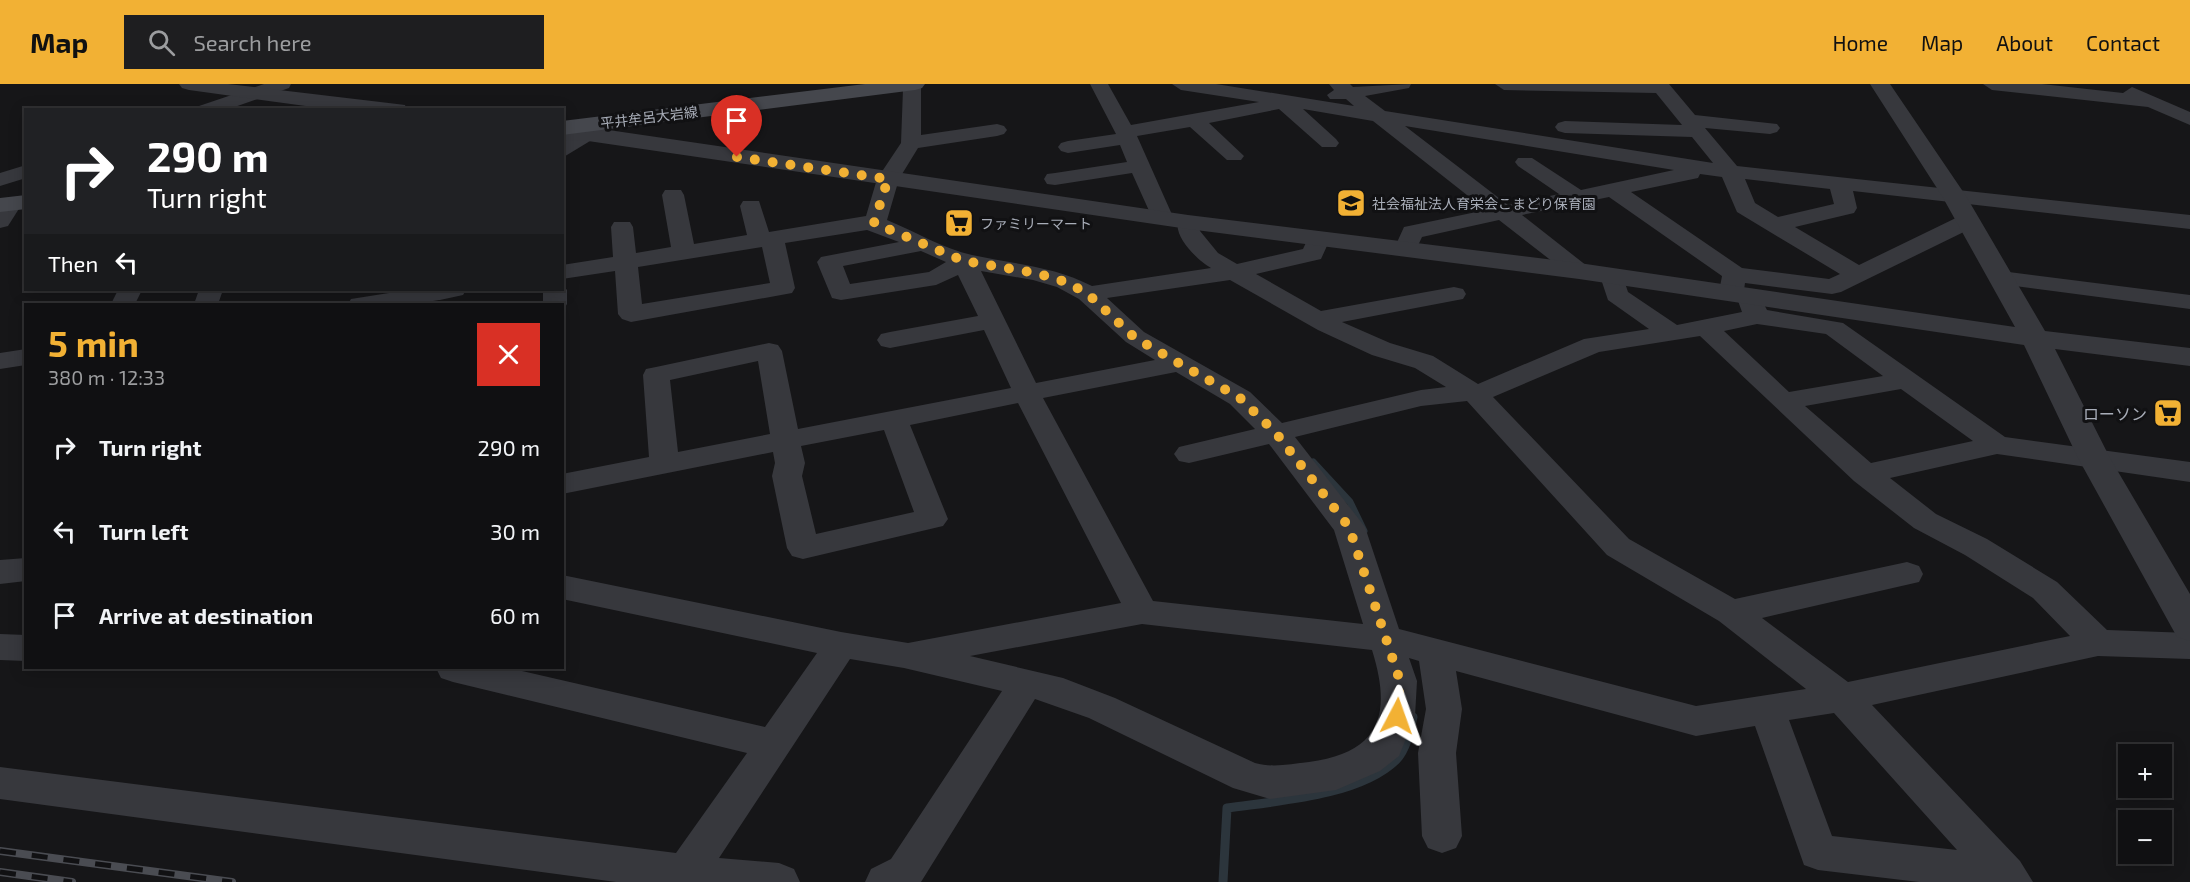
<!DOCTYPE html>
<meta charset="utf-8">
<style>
body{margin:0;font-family:"Exo 2","Noto Sans JP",sans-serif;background:#1e1e20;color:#f1f3f6;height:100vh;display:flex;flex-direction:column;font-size:22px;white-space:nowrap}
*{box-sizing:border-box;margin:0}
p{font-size:20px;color:#9c9d9f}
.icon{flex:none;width:33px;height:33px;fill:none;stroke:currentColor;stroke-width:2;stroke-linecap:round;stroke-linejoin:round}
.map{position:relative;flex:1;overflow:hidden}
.side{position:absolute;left:24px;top:219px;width:540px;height:366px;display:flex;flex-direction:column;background:#101012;border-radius:0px;box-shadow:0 3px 15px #0003,0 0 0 2px #303032}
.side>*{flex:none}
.top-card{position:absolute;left:24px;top:24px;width:540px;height:183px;border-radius:0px;box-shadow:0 3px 15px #0003,0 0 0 2px #303032;background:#202124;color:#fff;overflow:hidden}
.controls{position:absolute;left:2118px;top:660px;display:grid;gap:12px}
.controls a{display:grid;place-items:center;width:54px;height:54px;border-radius:0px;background:#101012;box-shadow:0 3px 15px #0003,0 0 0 2px #303032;font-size:30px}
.pin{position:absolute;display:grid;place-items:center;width:51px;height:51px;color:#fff;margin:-62px -26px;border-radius:50% 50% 50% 0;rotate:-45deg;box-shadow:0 0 6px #0007}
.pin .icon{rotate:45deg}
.me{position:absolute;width:66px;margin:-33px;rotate:4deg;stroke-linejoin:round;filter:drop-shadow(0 0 4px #0008)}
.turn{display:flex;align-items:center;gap:21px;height:126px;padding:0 24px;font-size:27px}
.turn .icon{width:78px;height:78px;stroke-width:2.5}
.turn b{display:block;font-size:42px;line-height:51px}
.then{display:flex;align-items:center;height:57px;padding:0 24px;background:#0003;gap:12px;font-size:22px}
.round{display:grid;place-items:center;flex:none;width:63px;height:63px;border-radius:0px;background:#1e1e20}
.headline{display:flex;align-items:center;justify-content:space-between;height:102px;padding:0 24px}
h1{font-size:36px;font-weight:700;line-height:45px;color:#f2b134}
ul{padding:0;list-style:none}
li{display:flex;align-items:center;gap:18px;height:84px;padding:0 24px}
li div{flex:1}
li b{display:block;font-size:22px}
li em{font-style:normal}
header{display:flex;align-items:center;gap:36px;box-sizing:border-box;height:84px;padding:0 30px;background:#f2b134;color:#111}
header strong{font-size:28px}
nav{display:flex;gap:33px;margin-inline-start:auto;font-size:21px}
.search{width:420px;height:54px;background:#1e1e20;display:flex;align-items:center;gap:15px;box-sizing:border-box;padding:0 21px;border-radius:0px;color:#9c9d9f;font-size:22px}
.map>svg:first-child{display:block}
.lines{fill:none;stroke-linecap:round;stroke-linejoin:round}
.stream-far1{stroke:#2c353c;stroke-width:7}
.stream{stroke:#2c353c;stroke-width:9}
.minor{fill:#37383d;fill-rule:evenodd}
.tertiary{fill:#37383d;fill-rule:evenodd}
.secondary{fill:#45474d;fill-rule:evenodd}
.rail-casing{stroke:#4a4c52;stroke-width:8}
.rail{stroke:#111113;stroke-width:5;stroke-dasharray:16;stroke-linecap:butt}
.route{stroke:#f2b134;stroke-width:10;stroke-dasharray:0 18}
.labels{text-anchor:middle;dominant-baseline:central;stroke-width:6;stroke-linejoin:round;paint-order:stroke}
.far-street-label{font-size:14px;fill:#a8adb8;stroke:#111113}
.far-poi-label{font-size:14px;fill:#a8adb8;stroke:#111113;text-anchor:start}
.poi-label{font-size:16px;fill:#a8adb8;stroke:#111113;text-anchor:end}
</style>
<header>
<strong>Map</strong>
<div class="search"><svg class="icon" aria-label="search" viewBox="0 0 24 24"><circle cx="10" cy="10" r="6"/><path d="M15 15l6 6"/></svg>Search here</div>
<nav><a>Home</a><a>Map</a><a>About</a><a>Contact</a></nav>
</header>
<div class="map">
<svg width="2190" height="798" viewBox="0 0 2190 798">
<rect width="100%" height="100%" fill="#161618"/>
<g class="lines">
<path class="stream-far1" d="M1313 378 1350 418 1364 447"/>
<path class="stream" d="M1223 798 1227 724C1276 717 1359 712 1396 676 1406 666 1410 647 1413 633"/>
<g class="minor">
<path d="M264 0H291L289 4 226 26H197L199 22Z"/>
<path d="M898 0 921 1V51L997 40 1004 42 1007 46 1004 50 997 52 918 64 899 95 887 136C914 147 944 165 972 171 1013 180 1054 182 1092 202L1211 184C1197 176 1169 149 1180 133H1196L1200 147 1218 169 1237 180 1303 165 1311 148H1327L1331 153 1321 175 1256 190 1321 227 1454 203 1463 205 1466 210 1463 215 1342 238 1390 259 1433 272 1478 300 1584 255 1649 245 1608 216 1600 192 1603 187 1612 185 1621 187 1628 208 1677 241 1742 228 1737 214 1722 213 1719 208 1722 192 1609 113 1522 131 1587 182 1591 187 1587 192 1579 194 1571 192 1499 136 1422 153 1414 170H1398L1394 165 1404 143 1486 126 1373 37 1303 25 1336 55 1339 59 1336 63H1322L1279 25 1209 39 1244 72 1241 76H1227L1190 43 1137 52 1174 135 1171 140H1155L1132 89 1055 101 1047 100 1044 95 1047 90 1055 89 1127 78 1120 61 1068 69 1061 67 1058 63 1061 59 1068 57 1116 50 1090 0H1108L1131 41 1259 18 1181 6 1172 0H1216L1354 22 1346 15H1330L1327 11 1334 6 1329 0H1350L1353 3 1411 0 1409 4 1365 12 1385 27 1713 79 1692 53 1565 49 1558 47 1555 43 1558 39 1565 37 1682 41 1656 9 1504 6 1495 0H1669L1695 31 1777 40 1780 44 1777 48 1770 50 1705 44 1737 82 2190 131V145L1853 107 1857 124 1854 129 1795 143 1859 181 1960 132H1976L1979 137 1976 142 1841 208 1832 210 1745 199 1744 206 1757 207 1767 226 1843 239 2005 353 2190 378V398L1997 370 1890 394 1936 430 1987 455 2057 498 2107 546 2190 549V575L2098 572 1872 621 2020 777 2033 798H1919L1818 786 1804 781 1755 642 1696 652 1456 587 1462 625 1456 669 1462 752 1456 764 1442 769 1428 764 1422 752 1418 669 1426 625 1419 577 1409 574 1417 597 1415 632 1399 672 1380 687 1336 706 1270 715 1233 704 1089 634 1035 615 921 798H865L871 785 891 775 1002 607 904 584 850 575 719 774 779 779 794 785 800 798H616L0 715V683L676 769 747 669 453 598 441 594 436 584H509L765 643 817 569 562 515V491L841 548 908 559 1121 519 1018 319 910 341 948 435 943 442 803 475 792 472 787 464 772 392 775 379 773 368 562 410V390L649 373 643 291 646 285 656 283 769 259 778 261 782 267 798 345 1011 304 984 246 890 264 881 262 877 256 881 250 890 248 978 232 958 191 936 201 841 216 832 214 817 178 821 173 899 158 867 146 785 159 795 204 792 209 631 238 622 235 618 230 615 187 562 195V181L613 173 611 143 614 138H630L633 143 636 169 671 163 662 111 665 106H681L684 111 694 160 747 151 740 122 743 117H759L769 148 866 132 877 95 901 59 903 5ZM1405 42 1674 86 1581 106 1532 74H1518L1515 78 1518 82 1559 110 1508 121ZM1700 90 1722 93 1737 128 1840 190 1829 195 1742 184 1631 108 1698 94ZM1745 95 1830 105 1834 120 1778 133 1755 119ZM762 163 770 199 642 220 638 183ZM921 167 946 178 929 188 850 200 843 182ZM981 187 1033 196 1057 203 1079 215 1126 258 1155 276 1036 299ZM1230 196 1318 246 1372 271 1415 284 1446 303 1421 306 1282 339 1250 308 1144 248 1107 214ZM1757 240 1826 250 1883 292 1789 308 1724 247ZM1700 252 1854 397 1914 444 1965 471 2033 514 2070 552 1848 598 1762 534 1919 498 1923 490 1919 482 1907 478 1735 515 1629 455 1493 313 1599 268ZM758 277 770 350 678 368 670 296ZM1176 288 1230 320 1255 345 1179 363 1174 370 1179 377 1189 379 1269 360 1334 446 1363 540 1153 517 1043 314ZM1901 305 1973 357 1871 379 1805 322ZM1467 317 1607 471 1719 537 1806 605 1696 622 1399 545 1365 443 1295 353 1421 322ZM884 346 914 428 816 450 802 392 805 379 801 362ZM1142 540 1372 566C1392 630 1381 668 1309 678 1290 680 1273 684 1255 679L1115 614 1063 594 970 572ZM1834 629 1957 766 1832 752 1789 636Z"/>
<path d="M1983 0H2042L2123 9 2132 3 2190 28V41L2148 23 1992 6Z"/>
<path d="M588 44 595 46 598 50 595 54 562 74V58Z"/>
<path d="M26 81V94L0 102V89Z"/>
<path d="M11 113 19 115 22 120 8 142 0 144V120L3 115Z"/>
<path d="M2001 187 2190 211V225L1992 199 1989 194 1992 189Z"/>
<path d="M562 200 567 206V220L564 225 562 220H543V206H562Z"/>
<path d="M118 206H142L135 220H111Z"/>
<path d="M199 206H223L218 220H194Z"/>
<path d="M408 206H466L463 211C426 220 385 224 348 220L351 215Z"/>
<path d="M26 265V281L0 285V269Z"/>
<path d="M26 474V497L0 500V476Z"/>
<path d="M0 550 26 551V577L0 576Z"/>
</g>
<g class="tertiary">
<path d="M179 0H228L397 20 405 21 407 26H335L189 6 182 4Z"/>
<path d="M1870 0H1890L1966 112 2045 247 2190 264V282L2055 265 2110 374 2190 510V557L2177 553 2078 374 2024 261 1579 195 1188 145 588 57 562 56V42L588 43 1188 131 1579 179 2015 243 1942 112Z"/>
</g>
<g class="secondary">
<path d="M865 0H925L922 4 915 6 562 51V37Z"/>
<path d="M26 111V125L0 128V114Z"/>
</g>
<g class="rail-casing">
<g id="rail">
<path d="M0 767 232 798"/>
<path d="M0 788 72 798"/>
</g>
</g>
<use href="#rail" class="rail"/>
</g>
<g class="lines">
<path class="route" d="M737 73 888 95 874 139 964 177 1036 189 1066 198 1088 210 1135 254 1240 314 1276 349 1349 443 1400 597 1397 632"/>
</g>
<defs>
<g id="school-square" transform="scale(1.5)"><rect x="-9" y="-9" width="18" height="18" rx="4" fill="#f2b134" stroke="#111113"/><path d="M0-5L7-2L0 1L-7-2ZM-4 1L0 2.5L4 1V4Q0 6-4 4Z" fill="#111"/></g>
<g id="supermarket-square" transform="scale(1.5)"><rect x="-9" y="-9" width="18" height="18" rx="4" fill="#f2b134" stroke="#111113"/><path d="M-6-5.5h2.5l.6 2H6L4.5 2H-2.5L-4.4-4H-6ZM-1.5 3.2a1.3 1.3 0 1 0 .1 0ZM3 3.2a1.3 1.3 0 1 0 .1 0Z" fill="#111"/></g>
</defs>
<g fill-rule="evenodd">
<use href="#school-square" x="1351" y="119"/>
<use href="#supermarket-square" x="959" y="139"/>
<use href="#supermarket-square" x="2168" y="329"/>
</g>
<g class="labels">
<g class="far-street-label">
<text transform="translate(649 33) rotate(-7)">平井牟呂大岩線</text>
</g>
<g class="far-poi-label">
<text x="1372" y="119">社会福祉法人育栄会こまどり保育園</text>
<text x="980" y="139">ファミリーマート</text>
</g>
<g class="poi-label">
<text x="2147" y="329">ローソン</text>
</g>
</g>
</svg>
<div class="controls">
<a>+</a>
<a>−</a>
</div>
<div class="pin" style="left:737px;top:73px;background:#d93025"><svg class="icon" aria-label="arrive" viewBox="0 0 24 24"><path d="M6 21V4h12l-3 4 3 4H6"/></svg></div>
<svg class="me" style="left:1397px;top:632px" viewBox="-20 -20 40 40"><path d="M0-17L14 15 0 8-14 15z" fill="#f2b134" stroke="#fff" stroke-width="4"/></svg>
<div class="top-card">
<div class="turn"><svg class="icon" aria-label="right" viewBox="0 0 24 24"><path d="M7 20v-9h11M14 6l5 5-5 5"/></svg><div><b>290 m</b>Turn right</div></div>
<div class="then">Then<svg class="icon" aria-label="left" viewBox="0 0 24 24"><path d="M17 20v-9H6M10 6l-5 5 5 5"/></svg></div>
</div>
<section class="side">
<div class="headline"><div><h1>5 min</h1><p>380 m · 12:33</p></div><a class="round" style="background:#d93025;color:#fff"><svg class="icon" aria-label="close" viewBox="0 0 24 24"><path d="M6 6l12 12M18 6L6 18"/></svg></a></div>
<ul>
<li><svg class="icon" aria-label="right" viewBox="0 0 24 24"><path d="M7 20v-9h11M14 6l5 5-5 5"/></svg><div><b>Turn right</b></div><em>290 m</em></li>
<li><svg class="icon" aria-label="left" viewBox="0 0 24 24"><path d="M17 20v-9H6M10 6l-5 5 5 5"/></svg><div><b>Turn left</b></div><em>30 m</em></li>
<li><svg class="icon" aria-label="arrive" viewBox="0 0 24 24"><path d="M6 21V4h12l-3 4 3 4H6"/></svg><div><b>Arrive at destination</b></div><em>60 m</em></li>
</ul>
</section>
</div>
